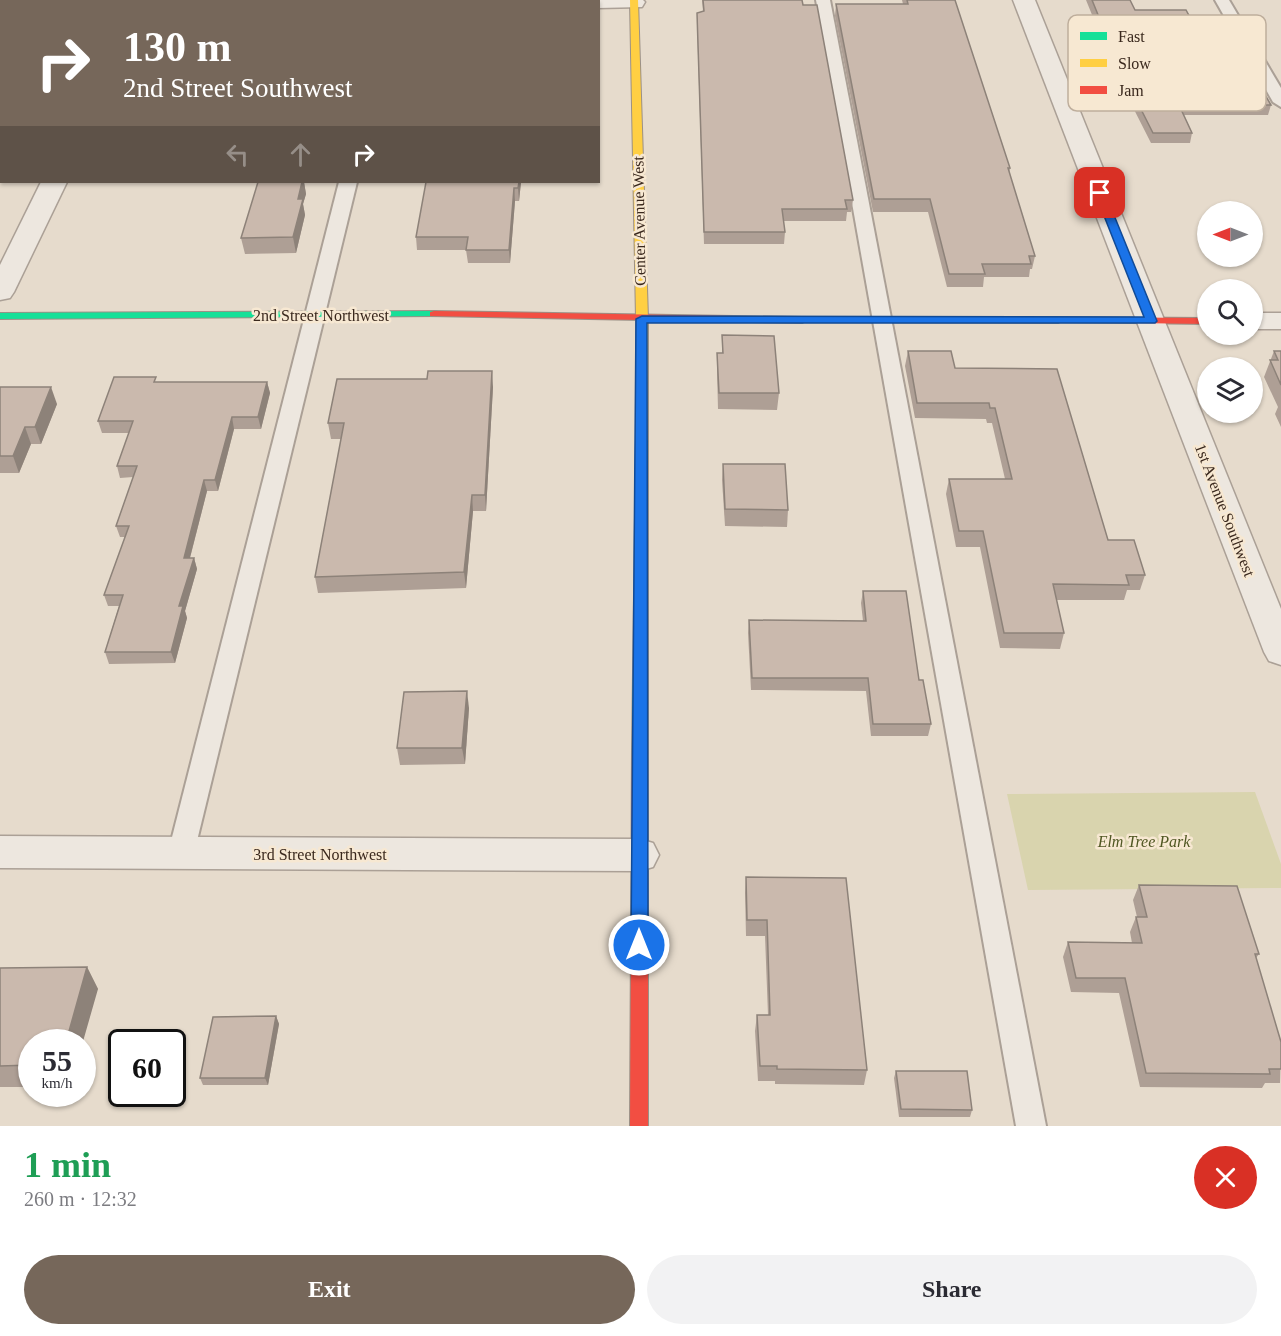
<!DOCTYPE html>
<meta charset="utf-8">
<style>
body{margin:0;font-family:Georgia,serif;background:#f2f2f3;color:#2b2b33;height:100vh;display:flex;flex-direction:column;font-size:22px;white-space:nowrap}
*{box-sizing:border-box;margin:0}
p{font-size:20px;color:#7c7c81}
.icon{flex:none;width:33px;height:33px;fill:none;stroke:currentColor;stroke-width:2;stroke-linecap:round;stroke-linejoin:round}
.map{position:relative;height:1126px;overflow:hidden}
.panel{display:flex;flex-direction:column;background:#fff;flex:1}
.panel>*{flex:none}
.banner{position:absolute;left:0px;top:0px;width:600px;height:183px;box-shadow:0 2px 4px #0004;background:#76675a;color:#fff;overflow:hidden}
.needle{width:39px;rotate:270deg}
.controls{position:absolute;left:1197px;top:201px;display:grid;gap:12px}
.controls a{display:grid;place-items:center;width:66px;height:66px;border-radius:50%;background:#fff;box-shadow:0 2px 4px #0004;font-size:30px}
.speed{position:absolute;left:18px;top:1029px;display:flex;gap:12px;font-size:30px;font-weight:700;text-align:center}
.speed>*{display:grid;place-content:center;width:78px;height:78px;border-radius:50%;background:#fff;box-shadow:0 2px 4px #0004;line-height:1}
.speed small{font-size:15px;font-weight:400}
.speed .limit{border:3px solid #111;border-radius:9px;background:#fff;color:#111}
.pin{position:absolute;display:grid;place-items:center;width:51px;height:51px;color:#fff;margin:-26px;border-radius:12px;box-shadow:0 3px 9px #0006}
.me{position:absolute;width:66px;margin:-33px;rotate:0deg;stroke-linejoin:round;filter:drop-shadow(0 0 4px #0008)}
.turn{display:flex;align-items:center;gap:21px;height:126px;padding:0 24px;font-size:27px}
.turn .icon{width:78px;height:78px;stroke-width:2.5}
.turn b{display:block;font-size:42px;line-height:51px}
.lanes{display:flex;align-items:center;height:57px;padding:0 24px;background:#0003;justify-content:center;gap:30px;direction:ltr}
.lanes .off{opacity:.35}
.round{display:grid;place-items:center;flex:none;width:63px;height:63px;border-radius:32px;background:#f2f2f3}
.head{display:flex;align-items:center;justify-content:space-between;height:102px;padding:0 24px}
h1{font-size:36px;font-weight:700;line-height:45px;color:#1e9e55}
.button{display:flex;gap:12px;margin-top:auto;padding:12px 24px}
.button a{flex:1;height:69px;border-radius:36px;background:#76675a;color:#fff;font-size:24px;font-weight:700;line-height:69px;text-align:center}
.button a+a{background:#f2f2f3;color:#2b2b33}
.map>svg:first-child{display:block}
.green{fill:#d9d4ae}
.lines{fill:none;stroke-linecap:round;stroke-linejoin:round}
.lane-casing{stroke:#aba096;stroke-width:4}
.street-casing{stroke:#aba096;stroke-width:3}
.fast-casing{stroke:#9b9086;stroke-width:2}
.slow-casing{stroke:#9b9086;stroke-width:2}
.jam-casing{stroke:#9b9086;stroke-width:2}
.lane{fill:#ede7df;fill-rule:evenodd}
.street{fill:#ede7df;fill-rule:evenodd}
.fast{fill:#16e098;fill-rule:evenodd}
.slow{fill:#ffcf43;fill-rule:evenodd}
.jam{fill:#f24e42;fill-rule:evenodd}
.wall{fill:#ae9f95}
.shaded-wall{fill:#8d8279}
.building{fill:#cab9ad;stroke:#8d8279;stroke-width:1.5}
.route{fill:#1a73e8;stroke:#114b97;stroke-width:1.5}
.labels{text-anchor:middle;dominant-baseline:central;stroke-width:5;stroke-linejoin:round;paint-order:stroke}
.street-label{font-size:16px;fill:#3a281d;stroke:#f7e8d2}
.park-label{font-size:16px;font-style:italic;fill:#505723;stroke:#f7e8d2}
.key{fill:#f7e8d2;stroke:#beae9c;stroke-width:1.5}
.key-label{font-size:16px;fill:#3a281d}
</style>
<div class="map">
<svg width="1281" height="1126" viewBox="0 0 1281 1126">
<rect width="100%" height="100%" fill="#e6dbcc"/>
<path class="green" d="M1255 792 1281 864V888L1028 890 1007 794Z"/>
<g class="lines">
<g class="lane-casing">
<g id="lane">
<path d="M816 0H830L1046 1126H1016Z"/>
<path d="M1215 0H1229L1281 88V107L1273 102Z"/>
<rect x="0" y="128" width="2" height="10"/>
<path d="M339 182H357L194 853 190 861 181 864 172 861 168 853Z"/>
</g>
</g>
<g class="street-casing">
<g id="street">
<path d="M0 0H643L645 2 642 7 598 8V2H2V6Z"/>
<path d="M1013 0H1035L1281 609V665L1269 661 1264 652Z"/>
<path d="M41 182H67L14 292 10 298 0 300V265Z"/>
<rect x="1252" y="313" width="29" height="16"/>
<path d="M0 836 639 839 653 843 659 855 653 867 639 871 0 868Z"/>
</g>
</g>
<g class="fast-casing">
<g id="fast">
<path d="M434 311 438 312V316L0 319V313Z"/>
<path d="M642 436 648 440V750L645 754 640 756 635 754 632 750 636 440Z"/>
</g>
</g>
<g class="slow-casing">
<g id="slow">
<path d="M630 0H638L648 319V440L642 444 636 440V319Z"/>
<path d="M802 317H1058L1064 320 1058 323 798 322V318Z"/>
</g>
</g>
<g class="jam-casing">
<g id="jam">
<path d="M434 311 802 317 808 320 802 323 430 316V312Z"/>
<path d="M1058 317 1208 318V324L1054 322V318Z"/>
<path d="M640 744 645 746 648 750V1126H630L632 750 635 746Z"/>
</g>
</g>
<use href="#lane" class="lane"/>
<use href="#street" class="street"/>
<use href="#fast" class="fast"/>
<use href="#slow" class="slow"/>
<use href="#jam" class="jam"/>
</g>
<g class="wall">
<path d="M702 0H802L853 200 851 212H847L846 221H783L785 232 784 244H704L697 24V13L703 11Z"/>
<path d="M902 0H955L1010 168 1009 173 1035 256 1032 269H1030L1029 277H984L983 287H947L928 212H873L835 16 836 4H903Z"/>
<path d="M1086 0H1130L1135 10 1208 50 1271 105 1268 115H1184L1192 133 1190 143H1151L1116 74Z"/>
<path d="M302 182H304L306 194 303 204 305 215 296 253 245 254 241 238Z"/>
<path d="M521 182 519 201H515L510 263H468L466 250H417L416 237Z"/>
<path d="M722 335 779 393 777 410 718 409 717 370V353H722Z"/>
<path d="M908 351 955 368 1057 369 1108 540 1145 575 1140 590H1127L1124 600H1056L1064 633 1060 649 1000 648 980 547H956L946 494 949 479H1005L992 423H987L986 419 915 418 905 366Z"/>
<path d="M1274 351H1281V427L1275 414 1278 407 1264 377Z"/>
<path d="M158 382H267L270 393 261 429H234L218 491H207L190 558H194L197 569 185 611 187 618 175 663 109 664 105 652 119 606H108L104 595 125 537H120L116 526 133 477 120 478 117 466 129 433H102L98 421Z"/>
<path d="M0 387 57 404 41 444H31L19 473H0Z"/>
<path d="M493 387 486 511H473L466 588 318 593 315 577 341 439H331L328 423Z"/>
<path d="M723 464 788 510 787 527 725 526 722 480Z"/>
<path d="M863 591 919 680 931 724 928 736H871L866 691 751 690 748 633 749 620 863 621 861 603Z"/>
<path d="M469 708 465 764 400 765 397 748Z"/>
<path d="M746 877 867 1070 864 1085 775 1084V1081H758L755 1031 757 1015H768L765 936H746L745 893Z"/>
<path d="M1139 885 1259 954 1256 958 1281 1042 1280 1083H1265L1262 1088 1140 1087 1119 993 1071 992 1063 957 1068 942 1132 943 1130 932 1136 917H1137L1133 900Z"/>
<path d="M87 967 98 989 32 1042V1087H0V968Z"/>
<path d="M276 1016 279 1024 268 1085H203L200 1078Z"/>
<path d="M896 1071 972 1110 970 1117H899L894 1078Z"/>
</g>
<g class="shaded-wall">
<path d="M2 96V112L0 114V98Z"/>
<path d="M302 182H304L306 194 303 204 305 215 296 253 293 237 298 199Z"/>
<path d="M519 182H521L519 201 518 188Z"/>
<path d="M514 188 515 201 510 263 509 250Z"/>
<path d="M492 371 493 387 486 511 485 495Z"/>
<path d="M267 382 270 393 261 429 258 417Z"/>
<path d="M51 387 57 404 41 444 35 427Z"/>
<path d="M232 417 234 429 218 491 215 480Z"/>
<path d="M25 427 31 444 19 473 13 456Z"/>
<path d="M204 480 207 491 187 569 184 558Z"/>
<path d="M472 495 473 511 466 588 464 572Z"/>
<path d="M194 558 197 569 185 611 187 618 175 663 171 652 179 606Z"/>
<path d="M467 691 469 708 465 764 462 748Z"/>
<path d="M87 967 98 989 82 1045V1042H66Z"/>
<path d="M276 1016 279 1024 268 1085 265 1078Z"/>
</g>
<g class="building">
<path d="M703 0H802L803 5H817L853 200H845L847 209H782L785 232H704L697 13 704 11Z"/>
<path d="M907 0H955L1010 168H1008L1035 256H1029L1031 264H982L985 274H949L930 199H874L836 4H908Z"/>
<path d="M1092 0H1130L1135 10H1186L1208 50H1239L1271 105H1179L1192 133H1153L1118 64Z"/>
<path d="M0 35H2V96L0 98Z"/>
<path d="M258 182H302L298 199H303L293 237 241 238Z"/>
<path d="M426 182H519L518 188H514L509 250H466L468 237H416Z"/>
<path d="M722 335 774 336 779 393H719L717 353H723Z"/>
<path d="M908 351H951L955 368 1057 369 1108 540H1134L1145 575H1126L1129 585 1053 584 1064 633H1004L983 531H959L949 479H1012L995 408H990L989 403H917Z"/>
<path d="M1274 351H1281V385L1270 360H1278Z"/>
<path d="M428 371H492L485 495H472L464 572 315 577 344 423H328L337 379H427Z"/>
<path d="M114 377H156L154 382H267L258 417H232L215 480H204L184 558H194L179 606H183L171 652H105L123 595H104L129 526H116L137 466H117L133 421H98Z"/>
<path d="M0 387H51L35 427H25L13 456H0Z"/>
<path d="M723 464H785L788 510 725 509Z"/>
<path d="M863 591H906L919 680H923L931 724H873L868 678H752L749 620 866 621Z"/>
<path d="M467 691 462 748H397L404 692Z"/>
<path d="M746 877 846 878 867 1070 777 1069V1066H760L757 1015H770L767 920H747Z"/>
<path d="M1139 885 1237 886 1259 954H1255L1281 1042V1069H1269L1270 1074 1146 1073 1125 978H1076L1068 942 1142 943 1136 917H1147Z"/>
<path d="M87 967 66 1042H32V1065L0 1066V968Z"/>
<path d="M276 1016 265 1078H200L213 1017Z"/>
<path d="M896 1071H967L972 1110 901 1109Z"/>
</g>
<path class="route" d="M1097 190 1105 193 1157 321 1155 323H647L648 945 645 950 639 953 633 950 631 945 636 319 642 316 1144 317 1095 193Z"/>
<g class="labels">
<g class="street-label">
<text transform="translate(639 221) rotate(-91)">Center Avenue West</text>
<text x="321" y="315">2nd Street Northwest</text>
<text transform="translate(1225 510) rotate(69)">1st Avenue Southwest</text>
<text x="320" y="854">3rd Street Northwest</text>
</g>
<g class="park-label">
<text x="1144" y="841">Elm Tree Park</text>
</g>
</g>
<rect x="1068" y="15" width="198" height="96" rx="9" class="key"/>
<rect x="1080" y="32" width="27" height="8" fill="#16e098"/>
<rect x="1080" y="59" width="27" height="8" fill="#ffcf43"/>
<rect x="1080" y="86" width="27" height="8" fill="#f24e42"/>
<g class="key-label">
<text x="1118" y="42">Fast</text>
<text x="1118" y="69">Slow</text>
<text x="1118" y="96">Jam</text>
</g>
</svg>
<div class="controls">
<a><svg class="needle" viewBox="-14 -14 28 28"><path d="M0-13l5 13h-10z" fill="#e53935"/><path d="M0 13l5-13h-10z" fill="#7c7c81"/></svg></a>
<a><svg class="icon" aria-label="search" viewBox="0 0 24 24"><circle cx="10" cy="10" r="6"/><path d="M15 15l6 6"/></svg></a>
<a><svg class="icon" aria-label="layers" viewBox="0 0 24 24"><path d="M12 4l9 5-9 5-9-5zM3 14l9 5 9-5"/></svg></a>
</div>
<div class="speed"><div>55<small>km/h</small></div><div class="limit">60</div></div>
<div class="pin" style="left:1100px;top:193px;background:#d93025"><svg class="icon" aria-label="arrive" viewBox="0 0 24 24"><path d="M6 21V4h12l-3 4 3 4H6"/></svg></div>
<svg class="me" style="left:639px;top:945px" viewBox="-20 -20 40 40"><circle r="17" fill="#1a73e8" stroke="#fff" stroke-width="3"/><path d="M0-11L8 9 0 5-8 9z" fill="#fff"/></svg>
<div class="banner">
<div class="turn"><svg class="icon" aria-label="right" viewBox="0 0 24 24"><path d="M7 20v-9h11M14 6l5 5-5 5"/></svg><div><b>130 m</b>2nd Street Southwest</div></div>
<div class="lanes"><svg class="icon off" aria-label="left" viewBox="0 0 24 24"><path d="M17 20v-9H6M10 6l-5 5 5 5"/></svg><svg class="icon off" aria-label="ahead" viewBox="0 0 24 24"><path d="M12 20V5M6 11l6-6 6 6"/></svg><svg class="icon" aria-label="right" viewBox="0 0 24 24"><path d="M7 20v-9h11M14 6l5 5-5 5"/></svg></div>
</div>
</div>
<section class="panel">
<div class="head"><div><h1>1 min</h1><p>260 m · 12:32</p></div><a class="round" style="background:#d93025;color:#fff"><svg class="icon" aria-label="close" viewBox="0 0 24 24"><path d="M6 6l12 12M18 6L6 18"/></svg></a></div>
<div class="button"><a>Exit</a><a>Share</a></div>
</section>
